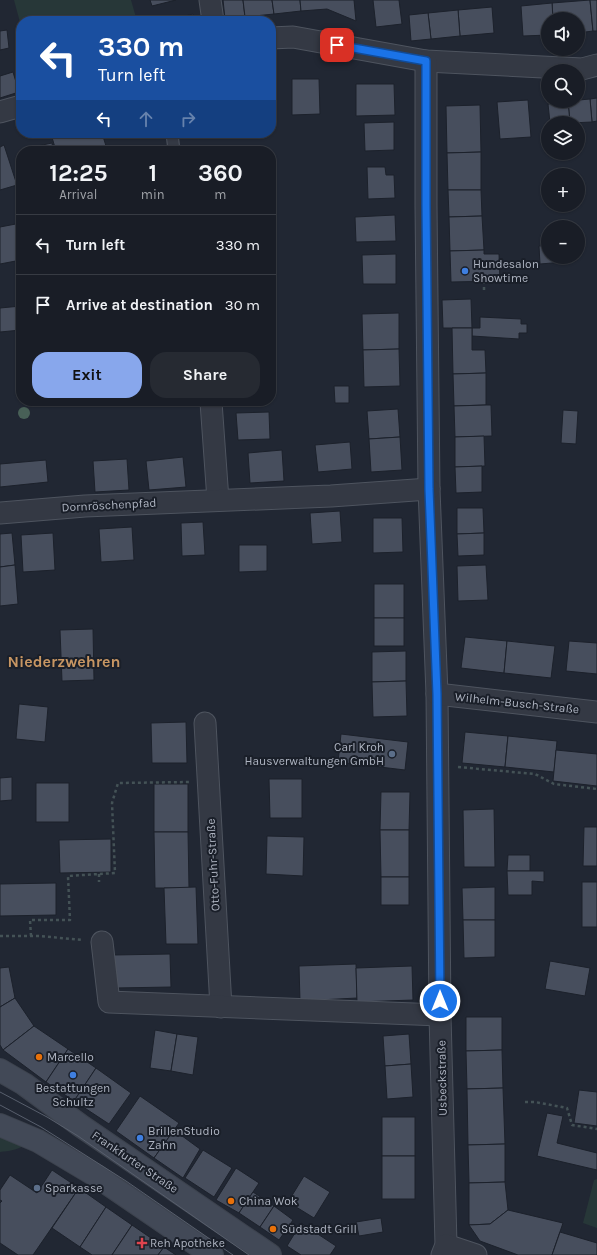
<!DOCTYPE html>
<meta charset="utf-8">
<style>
body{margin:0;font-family:Karla,sans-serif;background:#262a32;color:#f1f3f6;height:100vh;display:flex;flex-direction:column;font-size:15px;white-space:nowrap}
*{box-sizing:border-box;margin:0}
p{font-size:13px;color:#9fa2a7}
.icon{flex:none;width:22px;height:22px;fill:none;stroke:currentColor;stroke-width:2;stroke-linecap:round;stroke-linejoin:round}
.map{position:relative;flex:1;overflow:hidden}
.panel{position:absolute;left:16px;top:146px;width:260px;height:260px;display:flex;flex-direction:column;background:#191d26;border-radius:16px;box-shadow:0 1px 3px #0004,0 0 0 1px #373b43}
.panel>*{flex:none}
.top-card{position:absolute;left:16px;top:16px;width:260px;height:122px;border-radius:16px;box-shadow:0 1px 3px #0004,0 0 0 1px #373b43;background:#1a4fa0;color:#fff;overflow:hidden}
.controls{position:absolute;left:541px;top:12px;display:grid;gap:8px}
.controls a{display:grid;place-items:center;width:44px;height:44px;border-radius:50%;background:#191d26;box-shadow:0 1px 3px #0004,0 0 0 1px #373b43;font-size:20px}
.pin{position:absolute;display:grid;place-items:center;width:34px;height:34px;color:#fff;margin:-17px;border-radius:8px;box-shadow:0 2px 6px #0006}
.me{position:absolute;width:44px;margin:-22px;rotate:0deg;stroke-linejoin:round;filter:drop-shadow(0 0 3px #0008)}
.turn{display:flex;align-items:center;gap:14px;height:84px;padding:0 16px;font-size:18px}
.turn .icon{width:52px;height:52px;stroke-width:2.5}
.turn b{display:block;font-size:28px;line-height:34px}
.lanes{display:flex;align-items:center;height:38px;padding:0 16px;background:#0003;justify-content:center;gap:20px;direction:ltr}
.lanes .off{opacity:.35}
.eta{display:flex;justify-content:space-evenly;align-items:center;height:68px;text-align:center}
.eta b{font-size:24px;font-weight:700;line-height:28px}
.cta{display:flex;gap:8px;margin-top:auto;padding:8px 16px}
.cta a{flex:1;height:46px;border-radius:16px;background:#88a7ec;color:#111;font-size:16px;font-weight:700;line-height:46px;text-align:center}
.cta a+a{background:#262a32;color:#f1f3f6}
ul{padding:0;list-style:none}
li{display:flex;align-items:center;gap:12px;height:60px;padding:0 16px;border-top:1px solid #373b43}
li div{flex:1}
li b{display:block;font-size:15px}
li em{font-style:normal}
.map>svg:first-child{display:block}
.green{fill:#273738}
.building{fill:#474e5d;stroke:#1c212b}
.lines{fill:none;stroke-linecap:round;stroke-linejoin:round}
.lane-casing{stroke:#4e545f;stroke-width:13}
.street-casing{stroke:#4e545f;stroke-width:23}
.secondary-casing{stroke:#3d434e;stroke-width:24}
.path{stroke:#445256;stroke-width:2.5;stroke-dasharray:3 3;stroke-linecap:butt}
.lane{stroke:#343944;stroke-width:11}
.street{stroke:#343944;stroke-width:21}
.secondary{stroke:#424957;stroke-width:22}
.tram{stroke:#585f6d;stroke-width:1}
.tree{fill:#486057}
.route-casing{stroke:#114b97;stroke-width:10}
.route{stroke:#1a73e8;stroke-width:7}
.shop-dot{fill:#3f7fe0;stroke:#1a1f29;stroke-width:1.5}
.service-dot{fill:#5c6f8a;stroke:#1a1f29;stroke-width:1.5}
.food-dot{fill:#e8710a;stroke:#1a1f29;stroke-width:1.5}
.health-dot{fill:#e0444e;stroke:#1a1f29;stroke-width:1.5}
.labels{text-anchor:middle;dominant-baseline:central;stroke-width:4;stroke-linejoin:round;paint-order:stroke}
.poi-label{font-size:12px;fill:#aeb4c1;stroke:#1a1f29;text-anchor:start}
.street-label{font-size:12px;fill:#aeb4c1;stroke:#1a1f29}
.district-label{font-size:16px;font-weight:bold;fill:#c79663;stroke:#1a1f29}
</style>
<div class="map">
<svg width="597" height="1255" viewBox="0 0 597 1255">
<rect width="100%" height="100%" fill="#212733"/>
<g class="green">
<path d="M14 0H131L137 21H21V26Z"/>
<path d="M0 1136 25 1145C17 1150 9 1151 0 1152Z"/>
<path d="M597 1179V1228L583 1223 594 1180Z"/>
</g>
<g class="building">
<path d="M150 0H176L152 6Z"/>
<path d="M223 0H243L245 17 225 19Z"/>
<path d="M243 0H272L274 14 245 17Z"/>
<path d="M272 0H300L301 11 274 14Z"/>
<path d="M300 0H354L356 21 327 9 301 11Z"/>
<path d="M373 0H399L402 24 376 27Z"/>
<path d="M590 0 593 31 578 33V19H553L552 3Z"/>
<path d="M590 0H597V31H593Z"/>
<path d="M552 3 553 19H548V35L523 36 521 6Z"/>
<path d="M492 7 494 33 460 36 458 10Z"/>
<path d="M458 10 460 36 431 39 428 13Z"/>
<path d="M428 13 431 39 411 41 409 15Z"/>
<path d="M193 14 194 21H165Z"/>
<path d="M7 30 9 48 0 50V31Z"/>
<path d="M13 72 19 92 0 98V76Z"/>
<path d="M292 79H319L320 114 292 115Z"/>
<path d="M356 84H394L395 115 356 116Z"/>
<path d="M597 98V121L592 122 590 99Z"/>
<path d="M590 99 592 122 570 123 568 101Z"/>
<path d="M528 100 531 137 500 139 497 102Z"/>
<path d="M568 101 570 123H550L548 104Z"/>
<path d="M480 105 481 152 447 153 446 106Z"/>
<path d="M394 122V150L365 151 364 123Z"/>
<path d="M55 133H102L106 146 88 151H56L51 134Z"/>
<path d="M52 143 53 151H29L28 148Z"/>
<path d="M4 145 17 185 0 190V147Z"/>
<path d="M257 147V151H230Z"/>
<path d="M481 152V190H448L447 153Z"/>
<path d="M367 167H385L386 175H394L395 198 368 199Z"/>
<path d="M448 190H481L482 216 449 217Z"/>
<path d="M395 215 396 241 356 242 355 217Z"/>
<path d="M482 216 484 250 450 251 449 217Z"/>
<path d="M21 223V260L0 264V227Z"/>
<path d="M548 245V257H575L576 261 540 264 539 246Z"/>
<path d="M484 250V254H499L500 281 451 282 450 251Z"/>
<path d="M396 254V284H363L362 255Z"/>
<path d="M471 299 472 328H443L442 300Z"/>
<path d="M21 306V330L0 332V308Z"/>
<path d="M399 313V349L363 350 362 314Z"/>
<path d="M480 317 521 319V324H527V333H519V339L472 336V328H480Z"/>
<path d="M452 328H472V350H485L486 373 453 374Z"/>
<path d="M399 349 400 386 364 387 363 350Z"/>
<path d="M486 373V405L454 406 453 374Z"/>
<path d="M334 386H349V403H335Z"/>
<path d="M486 405H491L492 436 455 437 454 406Z"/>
<path d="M398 409 400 437 369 439 367 411Z"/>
<path d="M563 410 578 411 576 444 561 443Z"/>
<path d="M269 412 270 439 238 440 236 413Z"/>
<path d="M484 436 485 466 455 467V437Z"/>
<path d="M400 437 402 470 371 472 369 439Z"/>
<path d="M350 442 352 469 318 472 315 445Z"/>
<path d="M282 450 284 481 250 483 248 453Z"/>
<path d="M183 457 186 487 149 490 146 461Z"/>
<path d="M127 459 129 490 95 492 93 461Z"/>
<path d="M46 460 48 482 0 487V464Z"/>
<path d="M482 466V492L456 493 455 467Z"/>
<path d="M457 508H483L484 533 457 534Z"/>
<path d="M340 511 342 542 312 544 310 513Z"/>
<path d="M373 518H402L403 552 373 553Z"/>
<path d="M203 522 205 555 182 556 181 523Z"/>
<path d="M132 527 134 560 101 562 99 529Z"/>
<path d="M12 533 15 565 0 567V534Z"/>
<path d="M53 533 55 570 23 572 21 535Z"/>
<path d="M484 533V555L458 556 457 534Z"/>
<path d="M239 545H267V571L239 572Z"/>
<path d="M15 565 18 604 0 606V567Z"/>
<path d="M486 565 488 600 458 601 457 566Z"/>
<rect x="374" y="584" width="30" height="34"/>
<rect x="374" y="618" width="30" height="28"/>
<path d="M93 629 94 680 62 681 60 630Z"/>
<path d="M465 637 507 641 504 673 461 668Z"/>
<path d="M507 641 555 646 551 678 504 673Z"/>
<path d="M569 641 597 643V674L566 671Z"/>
<path d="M406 651V681L372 682V652Z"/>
<path d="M406 681 407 716 373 717 372 682Z"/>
<path d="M19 704 48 707 45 742 16 739Z"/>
<path d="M186 722 187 763H152L151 723Z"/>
<path d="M465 732 508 736 505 767 462 763Z"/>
<path d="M341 734 408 742 405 770 338 762Z"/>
<path d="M508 736 557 741 554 772 505 767Z"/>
<path d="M556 750 597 754V786L553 781Z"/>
<path d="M12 777V800L0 801V778Z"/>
<path d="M269 779H302V818H270Z"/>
<rect x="36" y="783" width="33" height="39"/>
<rect x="154" y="784" width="34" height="48"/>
<path d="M381 792H410L409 830H380Z"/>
<path d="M494 809 495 867H464L463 810Z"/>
<path d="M584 827H597V866H583Z"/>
<path d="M380 830H409V877H381Z"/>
<path d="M154 832H188L189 888H155Z"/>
<path d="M267 836 304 837 303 876 266 874Z"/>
<path d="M111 839V872L60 873 59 840Z"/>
<path d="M508 855H530V871H507Z"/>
<path d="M507 871H544V882L532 881V895H508Z"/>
<rect x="381" y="877" width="28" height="28"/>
<rect x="582" y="882" width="15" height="45"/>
<path d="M56 883V915L0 916V884Z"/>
<path d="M196 887 198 944H166L164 888Z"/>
<path d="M495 887V920H463L462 888Z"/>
<path d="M463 920H495V957L464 958Z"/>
<path d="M170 954 171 987 115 988 114 955Z"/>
<path d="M550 961 590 968 585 996 545 989Z"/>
<path d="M356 964 357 998 300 1001 299 966Z"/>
<path d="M412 966 413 1000 357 1002 356 968Z"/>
<path d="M9 967 15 998 0 1007V968Z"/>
<path d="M15 998 34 1026 3 1050 0 1045V1007Z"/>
<path d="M466 1017H502V1050L466 1051Z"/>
<path d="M34 1026 68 1049 46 1082 3 1050Z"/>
<path d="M155 1030 177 1034 171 1071 150 1068Z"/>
<path d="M177 1034 198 1037 193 1075 171 1071Z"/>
<path d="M409 1034 411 1064 385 1066 383 1036Z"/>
<path d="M68 1049 96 1068 74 1101 46 1082Z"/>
<path d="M502 1050 503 1088 467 1089 466 1051Z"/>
<path d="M411 1064 413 1097 387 1099 385 1066Z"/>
<path d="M96 1068 131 1093 109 1124 74 1101Z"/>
<path d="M503 1088 505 1144 468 1145 467 1089Z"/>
<path d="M579 1090 597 1092V1126L574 1123Z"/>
<path d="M140 1096 179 1123 154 1158 116 1131Z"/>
<path d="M547 1113 563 1116 557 1143 597 1153V1170L537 1156Z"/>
<rect x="382" y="1117" width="33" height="39"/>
<path d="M174 1130 200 1149 183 1178 154 1158Z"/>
<path d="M505 1144V1182L469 1183 468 1145Z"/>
<path d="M203 1150 232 1168 214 1197 185 1178Z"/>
<rect x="382" y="1156" width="33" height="43"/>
<path d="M236 1168 259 1183 239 1213 216 1200Z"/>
<path d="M52 1170 79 1188 33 1255H18L0 1243V1203L2 1201 0 1200V1190L10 1175 37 1193Z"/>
<path d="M304 1176 330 1192 314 1218 288 1202Z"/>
<path d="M505 1182 508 1210 490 1224 469 1225V1183Z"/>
<path d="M79 1188 106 1207 80 1247 52 1228Z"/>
<path d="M253 1192 274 1206 260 1227 239 1213Z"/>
<path d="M274 1206 293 1220 279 1240 260 1227Z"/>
<path d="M106 1207 132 1225 112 1255H92L80 1247Z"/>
<path d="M508 1210 563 1223 552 1255H518L480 1241 469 1225 490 1224Z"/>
<path d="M381 1218 383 1232 359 1236 356 1222Z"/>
<path d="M301 1223 336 1246 330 1255H301L287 1246Z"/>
<path d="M132 1225 164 1247 158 1255H112Z"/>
<path d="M560 1232 597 1243V1255H552Z"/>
<path d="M164 1247 176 1255H158Z"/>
</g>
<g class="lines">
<g class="lane-casing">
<path id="lane" d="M172 133 174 151"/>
</g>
<g class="street-casing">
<g id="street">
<path d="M210 0 213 21"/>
<path d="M271 38 293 37 426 61 582 69 597 65"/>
<path d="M426 61V205L429 489 437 694 440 1015 446 1245 442 1255"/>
<path d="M0 112 21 106"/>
<path d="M211 402 218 500"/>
<path d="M0 513 85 506 331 496 429 489"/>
<path d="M437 694 597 712"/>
<path d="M205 723 221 1007"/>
<path d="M102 942 109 1002 440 1015"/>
<path d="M446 1245 476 1255"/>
</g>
</g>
<g class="secondary-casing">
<g id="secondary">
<path d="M0 1070 24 1084 81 1126 270 1255"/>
<path d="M0 1125 38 1141 95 1175 212 1255"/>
</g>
</g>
<g class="path">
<path d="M484 281V290"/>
<path d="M458 767 535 774 554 784 597 789"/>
<path d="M99 874V882"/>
<path d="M0 936H39L83 940"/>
<path d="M31 936 30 920H70L68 876 115 873 112 803 118 783 189 782"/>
<path d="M525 1102H535L567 1108 572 1125 597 1129"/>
</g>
<use href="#lane" class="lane"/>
<use href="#street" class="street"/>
<use href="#secondary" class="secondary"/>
<g class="tram">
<path d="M0 1092 47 1117 78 1136 249 1255"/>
<path d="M0 1105 41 1127 126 1181 233 1255"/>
</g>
</g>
<circle class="tree" cx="24" cy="413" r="6"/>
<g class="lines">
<g class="route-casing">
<path id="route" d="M337 45 426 61V205L429 489 437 694 440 1001"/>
</g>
<use href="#route" class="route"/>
</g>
<g class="shop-dot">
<circle cx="465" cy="271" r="4"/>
<circle cx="73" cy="1075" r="4"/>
<circle cx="140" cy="1138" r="4"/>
</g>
<g class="service-dot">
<circle cx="392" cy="754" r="4"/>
<circle cx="37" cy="1188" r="4"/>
</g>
<g class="food-dot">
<circle cx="39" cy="1057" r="4"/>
<circle cx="231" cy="1201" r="4"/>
<circle cx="273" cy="1229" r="4"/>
</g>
<path class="health-dot" d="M140 1237h4v4h4v4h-4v4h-4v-4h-4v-4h4z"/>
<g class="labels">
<g class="poi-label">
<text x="473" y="264">Hundesalon<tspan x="473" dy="14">Showtime</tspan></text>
<text x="384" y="747" text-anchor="end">Carl Kroh<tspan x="384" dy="14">Hausverwaltungen GmbH</tspan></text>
<text x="47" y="1057">Marcello</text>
<text x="73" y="1088" text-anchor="middle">Bestattungen<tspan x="73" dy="14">Schultz</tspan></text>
<text x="148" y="1131">BrillenStudio<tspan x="148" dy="14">Zahn</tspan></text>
<text x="45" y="1188">Sparkasse</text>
<text x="239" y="1201">China Wok</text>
<text x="281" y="1229">Südstadt Grill</text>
<text x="150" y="1243">Reh Apotheke</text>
</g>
<g class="street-label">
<text transform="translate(109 505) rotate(-3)">Dornröschenpfad</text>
<text transform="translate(517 703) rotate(6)">Wilhelm-Busch-Straße</text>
<text transform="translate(213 865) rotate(-93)">Otto-Fuhr-Straße</text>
<text transform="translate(442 1078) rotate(-91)">Usbeckstraße</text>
<text transform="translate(135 1162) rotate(34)">Frankfurter Straße</text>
</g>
<g class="district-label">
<text x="64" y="661">Niederzwehren</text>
</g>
</g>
</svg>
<div class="controls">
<a><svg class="icon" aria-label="sound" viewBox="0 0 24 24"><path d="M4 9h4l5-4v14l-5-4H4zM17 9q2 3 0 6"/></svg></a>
<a><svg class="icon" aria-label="search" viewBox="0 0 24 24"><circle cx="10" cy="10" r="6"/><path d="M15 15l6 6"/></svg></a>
<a><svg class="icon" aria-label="layers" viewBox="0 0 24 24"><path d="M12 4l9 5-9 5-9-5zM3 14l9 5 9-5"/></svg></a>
<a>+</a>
<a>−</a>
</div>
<div class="pin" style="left:337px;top:45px;background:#d93025"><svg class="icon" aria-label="arrive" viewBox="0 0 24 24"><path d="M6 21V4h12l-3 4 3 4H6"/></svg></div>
<svg class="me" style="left:440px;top:1001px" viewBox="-20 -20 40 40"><circle r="17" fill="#1a73e8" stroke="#fff" stroke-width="3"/><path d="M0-11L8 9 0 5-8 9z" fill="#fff"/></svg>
<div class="top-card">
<div class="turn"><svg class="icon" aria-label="left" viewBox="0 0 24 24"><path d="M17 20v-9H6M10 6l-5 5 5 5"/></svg><div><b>330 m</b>Turn left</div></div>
<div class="lanes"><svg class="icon" aria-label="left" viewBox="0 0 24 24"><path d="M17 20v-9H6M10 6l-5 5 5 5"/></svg><svg class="icon off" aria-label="ahead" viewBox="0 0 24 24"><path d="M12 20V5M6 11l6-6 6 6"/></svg><svg class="icon off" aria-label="right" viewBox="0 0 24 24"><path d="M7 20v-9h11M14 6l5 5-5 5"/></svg></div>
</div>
<section class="panel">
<div class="eta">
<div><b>12:25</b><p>Arrival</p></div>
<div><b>1</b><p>min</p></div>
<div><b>360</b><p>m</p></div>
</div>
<ul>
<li><svg class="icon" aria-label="left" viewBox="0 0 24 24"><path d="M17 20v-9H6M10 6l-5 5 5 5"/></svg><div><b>Turn left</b></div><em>330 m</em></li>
<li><svg class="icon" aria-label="arrive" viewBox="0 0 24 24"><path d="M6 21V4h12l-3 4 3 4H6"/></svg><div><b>Arrive at destination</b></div><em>30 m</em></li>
</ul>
<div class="cta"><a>Exit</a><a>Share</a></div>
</section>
</div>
